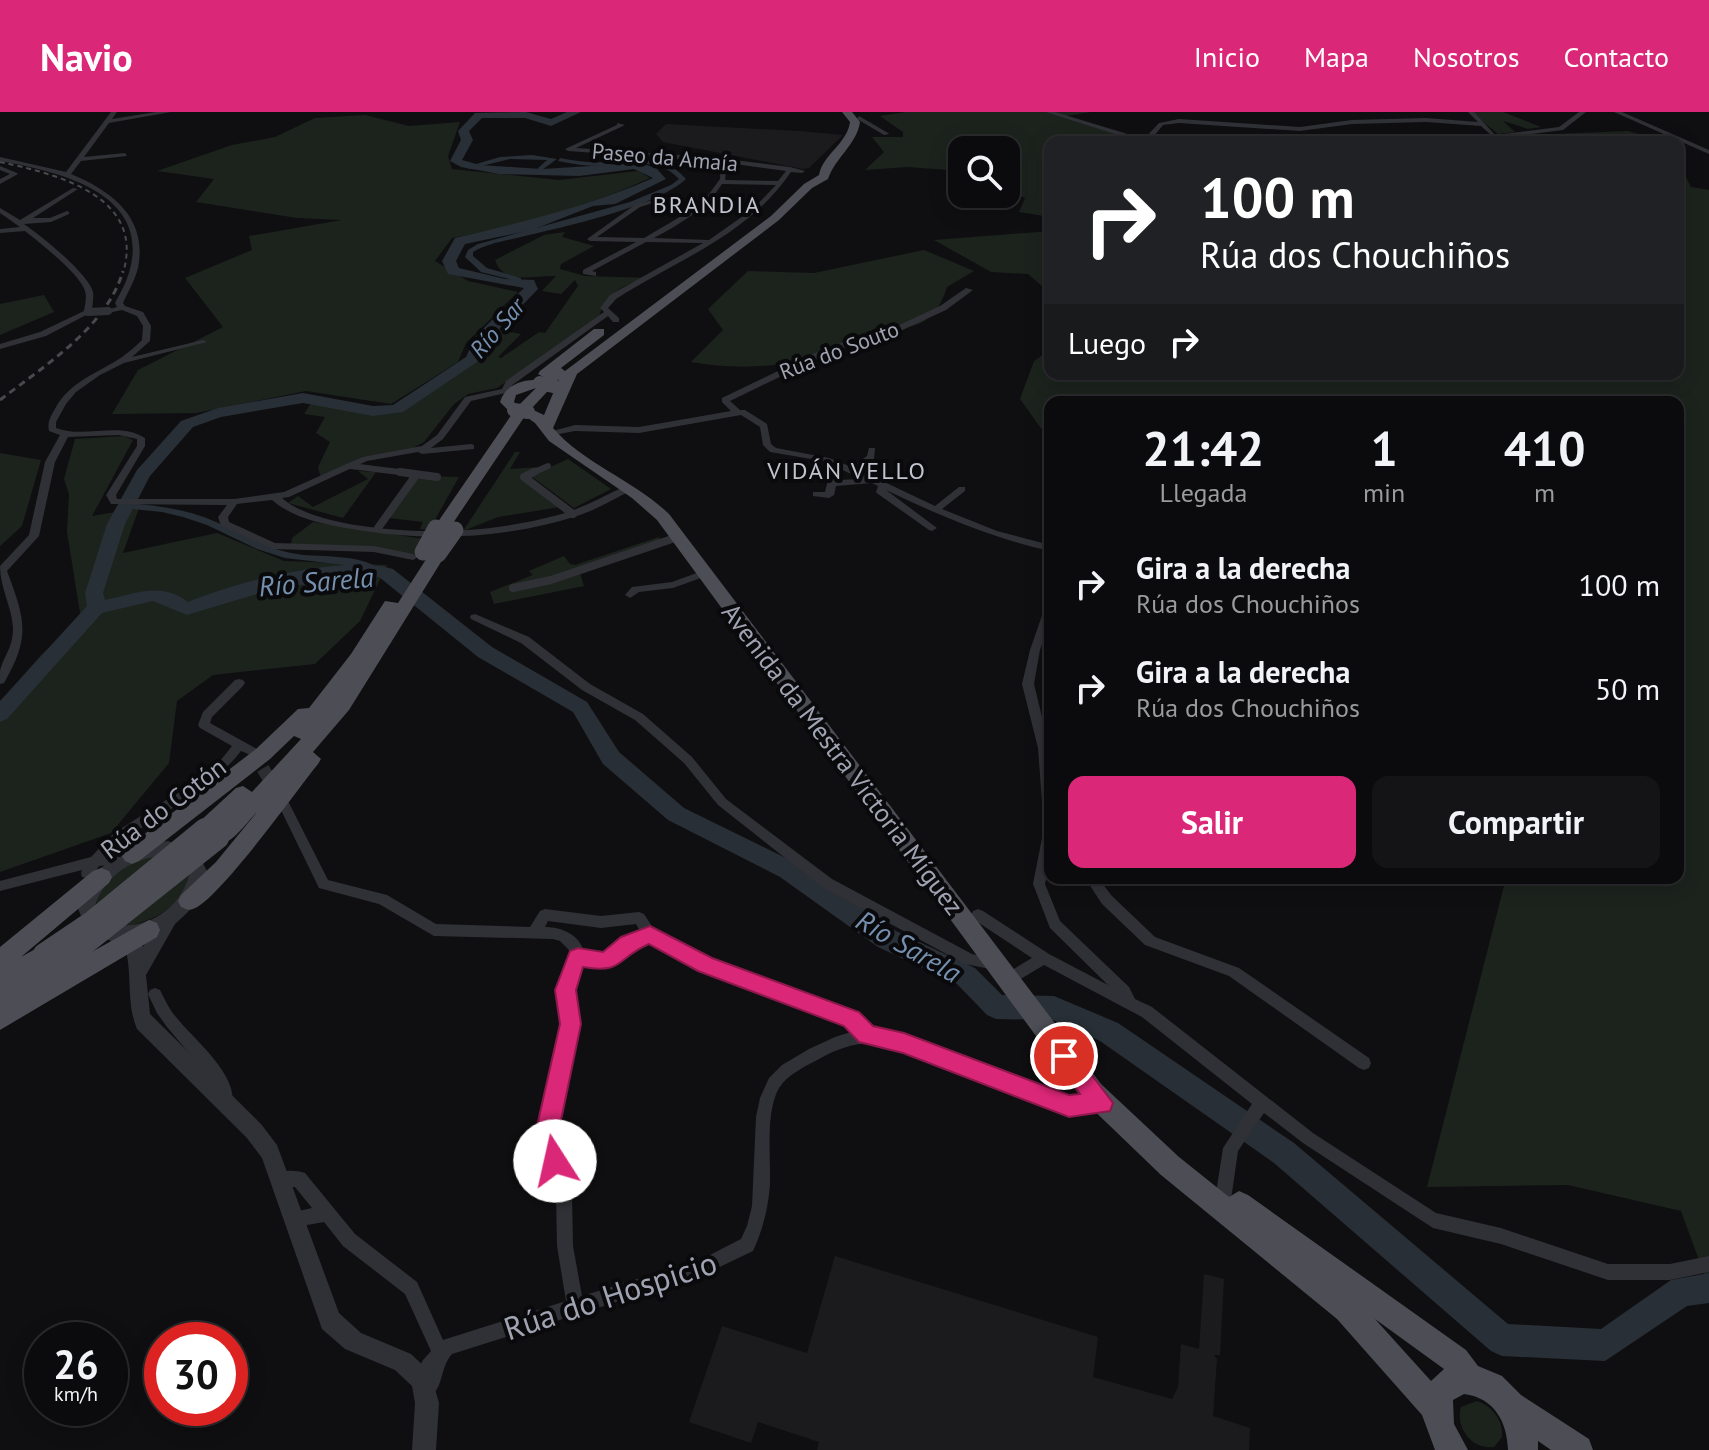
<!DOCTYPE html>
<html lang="es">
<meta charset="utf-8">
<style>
body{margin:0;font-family:"PT Sans",sans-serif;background:#141416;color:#f1f3f6;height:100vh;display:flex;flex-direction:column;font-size:30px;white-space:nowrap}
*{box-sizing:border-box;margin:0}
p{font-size:26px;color:#9a9b9d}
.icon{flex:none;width:44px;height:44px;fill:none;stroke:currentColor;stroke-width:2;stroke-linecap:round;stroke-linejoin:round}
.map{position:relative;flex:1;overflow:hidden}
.drawer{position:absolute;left:1044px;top:284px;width:640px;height:488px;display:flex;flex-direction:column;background:#0b0b0d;border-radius:16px;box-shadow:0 4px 20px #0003,0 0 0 2px #2b2b2e}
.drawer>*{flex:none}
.banner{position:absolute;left:1044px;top:24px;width:640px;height:244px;border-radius:16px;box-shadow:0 4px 20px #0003,0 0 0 2px #2b2b2e;background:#202124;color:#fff;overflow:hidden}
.buttons{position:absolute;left:948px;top:24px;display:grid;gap:16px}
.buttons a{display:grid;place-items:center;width:72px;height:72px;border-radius:16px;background:#0b0b0d;box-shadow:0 4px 20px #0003,0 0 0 2px #2b2b2e;font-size:40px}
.speed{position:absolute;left:24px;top:1210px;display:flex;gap:16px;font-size:40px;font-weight:700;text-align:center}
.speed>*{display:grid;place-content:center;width:104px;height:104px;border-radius:50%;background:#0b0b0d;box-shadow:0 4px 20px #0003,0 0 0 2px #2b2b2e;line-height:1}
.speed small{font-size:20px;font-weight:400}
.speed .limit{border:12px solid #d22;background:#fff;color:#111}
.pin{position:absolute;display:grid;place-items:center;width:68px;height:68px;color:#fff;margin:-34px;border:4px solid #fff;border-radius:50%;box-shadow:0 2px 8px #0007}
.me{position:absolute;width:88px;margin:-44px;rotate:350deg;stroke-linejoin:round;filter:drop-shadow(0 0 6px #0008)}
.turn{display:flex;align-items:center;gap:28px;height:168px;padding:0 24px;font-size:36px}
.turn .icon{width:104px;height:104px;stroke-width:2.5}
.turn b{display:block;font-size:56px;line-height:68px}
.then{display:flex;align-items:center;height:76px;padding:0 24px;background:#0003;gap:16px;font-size:30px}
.eta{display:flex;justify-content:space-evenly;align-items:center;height:136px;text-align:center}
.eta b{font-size:48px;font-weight:700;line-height:56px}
.cta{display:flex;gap:16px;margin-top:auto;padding:16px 24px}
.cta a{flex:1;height:92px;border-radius:16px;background:#db2777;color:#fff;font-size:32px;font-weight:700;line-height:92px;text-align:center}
.cta a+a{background:#141416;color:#f1f3f6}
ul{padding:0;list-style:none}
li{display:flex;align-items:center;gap:24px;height:104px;padding:0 24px}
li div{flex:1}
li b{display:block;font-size:30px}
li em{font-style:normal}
header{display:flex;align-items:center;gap:48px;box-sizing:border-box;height:112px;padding:0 40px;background:#db2777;color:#fff}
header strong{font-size:38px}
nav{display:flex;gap:44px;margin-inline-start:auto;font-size:28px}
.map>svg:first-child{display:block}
.built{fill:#1b1b1e}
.green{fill:#1c231d}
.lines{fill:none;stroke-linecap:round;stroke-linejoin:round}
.canal{fill:#282f36;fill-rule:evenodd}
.river{fill:#282f36;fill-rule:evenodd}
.minor-tunnel{stroke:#2c2d31;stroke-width:13;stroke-dasharray:13 6;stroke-linecap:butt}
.pedestrian-far1{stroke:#303136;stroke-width:6}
.pedestrian{stroke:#303136;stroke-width:8}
.minor{fill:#303136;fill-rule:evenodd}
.tertiary{fill:#303136;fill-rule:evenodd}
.primary{fill:#4c4d55;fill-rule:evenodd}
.rail-far1{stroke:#47494f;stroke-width:2;stroke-dasharray:5 4;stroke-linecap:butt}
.rail{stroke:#47494f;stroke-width:3;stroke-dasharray:7 5;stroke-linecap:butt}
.minor-bridge{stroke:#303136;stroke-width:8}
.primary-bridge-far2{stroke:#4c4d55;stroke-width:14}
.primary-bridge-far1{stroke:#4c4d55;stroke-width:17}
.primary-bridge{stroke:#4c4d55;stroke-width:22}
.route{fill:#db2777;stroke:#8e194d;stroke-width:2}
.labels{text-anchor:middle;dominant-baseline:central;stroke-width:8;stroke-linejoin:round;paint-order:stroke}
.far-street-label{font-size:22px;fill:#a0a4b2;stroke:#0a0a0c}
.far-neighbourhood-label{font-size:24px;letter-spacing:2px;fill:#c1c4ce;stroke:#0a0a0c}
.far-water-label{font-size:24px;font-style:italic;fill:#7590af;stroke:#0a0a0c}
.street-label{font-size:26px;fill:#a0a4b2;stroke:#0a0a0c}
.water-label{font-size:28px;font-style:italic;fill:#7590af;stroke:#0a0a0c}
.near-street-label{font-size:32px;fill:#a0a4b2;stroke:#0a0a0c}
</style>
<header>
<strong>Navio</strong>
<nav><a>Inicio</a><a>Mapa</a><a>Nosotros</a><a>Contacto</a></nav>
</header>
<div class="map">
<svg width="1709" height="1338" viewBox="0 0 1709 1338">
<rect width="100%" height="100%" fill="#0f0f11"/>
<g class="built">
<path d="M666 12 799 19 843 23 809 56 803 57 663 30 656 22Z"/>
<path d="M835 1144 1098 1225 1093 1265 1172 1287 1178 1275 1181 1232 1199 1237 1204 1162 1224 1167 1220 1243H1214L1217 1247 1213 1304 1250 1316 1249 1338H817L819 1330 758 1310 751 1331 689 1310 722 1214 807 1241Z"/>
</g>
<g class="green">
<path d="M906 0H1091L1066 4 1138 30H1050V105L1019 100 1025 86 1006 78V38H962V59L907 55 865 58 884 40 872 25H903V20L880 4Z"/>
<path d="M1471 0H1503L1541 15 1528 17 1503 9 1515 20 1498 22Z"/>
<path d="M365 3 409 14 460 10 448 44 452 57 559 68 638 59 650 66C590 94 517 114 452 126L435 149 468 169 518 180 466 231 458 250 391 292 306 279 196 301 112 302 138 258 223 215 185 166 252 138 249 124 342 108 297 106 196 90 214 67 157 59 232 33 275 25 315 6Z"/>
<path d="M1628 19 1667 30H1498L1508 24Z"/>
<path d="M1678 50 1691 75 1709 78V1175L1681 1099 1568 1073 1427 1075 1506 766H1678V290H1050V329L1020 287 1034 249 1050 238V262H1678Z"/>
<path d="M1050 119V181L1028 162 991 160 934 128Z"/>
<path d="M565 120 562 125 594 134 561 152 560 157 585 164 652 166C629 169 603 181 599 206L497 276 468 282 454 292 424 330 411 337 361 345 321 367 318 355 330 330 316 321 325 305 304 302 311 291 371 302 397 300 414 292 474 248 484 234 481 233 496 217 521 222 498 245 501 246 539 220 545 221 578 174 575 168 561 182 542 179 556 164C533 163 504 174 495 148L544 123Z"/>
<path d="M924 138 974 159 947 175C932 222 907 213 869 221 846 225 824 242 801 248 764 257 728 256 691 250L723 218 708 197 748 159 814 161Z"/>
<path d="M44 183 54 200 0 223V192Z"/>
<path d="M124 324 133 328 92 404 139 396 123 441 217 421 284 449 387 453 360 509 315 552 213 563 177 589 169 651 111 721 0 760V590L41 543 81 507 67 420 69 382 64 367 75 327Z"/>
<path d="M515 340H520L510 357 540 355 521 364 560 395 498 405 463 419Z"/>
<path d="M0 341 41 348 22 414 0 434Z"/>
<path d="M568 347 611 377 574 396 531 364Z"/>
<path d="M358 359 376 360 343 406 288 391 298 384 313 395 368 367Z"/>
<path d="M418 364 459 365 429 418 420 417 423 410 389 406Z"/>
<path d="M313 410 424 427 414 443 372 435 291 432 292 426Z"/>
<path d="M659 425 665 432 580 461 584 474 494 492 490 480 533 463 529 459 564 444 570 452 575 453Z"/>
<path d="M158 742 183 748 191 766C176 797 158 807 125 815L96 799C95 764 129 751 158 742Z"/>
<path d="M1477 1289C1493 1295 1503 1308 1502 1325L1494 1335C1472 1338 1455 1316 1461 1295Z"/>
</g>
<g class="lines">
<g class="canal">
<path d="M532 43 557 47 539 60 536 58 547 48 510 47 469 57 466 55 500 45Z"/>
<path d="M560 46C575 49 589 51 604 50 636 50 662 40 686 67 656 95 563 115 521 125 505 129 488 131 473 140V144L487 156 521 166V170L481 160 465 145 468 138 478 132 630 90 671 73 679 67C657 44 630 54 602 54 587 54 572 52 558 49Z"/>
<path d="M125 391C156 393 187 397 216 410 243 421 267 438 297 442 323 446 359 441 381 458L376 461 354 454 285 446 257 437 207 413 183 405 162 400 122 396V392Z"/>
</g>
<path class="river" d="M526 0 551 7 567 0H581L551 14 525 6H482L469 19 473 28 462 48 480 53 542 57 640 51 656 56 666 67 615 92 593 94 532 118 465 132 456 149 459 156 505 167 534 168 538 177 487 230 477 250 403 300 373 304 303 291 221 305 193 315 150 364 125 412 103 481 105 488C135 482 160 469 188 490 236 470 343 442 393 457L492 535 587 590 619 640 684 696 796 751 896 819 975 856 1002 883 1054 884 1118 911 1294 1031 1508 1212 1601 1217 1671 1168 1709 1161V1191L1687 1194 1605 1249 1502 1244 1491 1239 1274 1051 1100 929 1053 908 996 907 987 903 957 872 878 835 780 765 668 708 603 652 573 600 478 545 379 465 280 475 187 503 153 489 102 501 7 607 0 610V589L87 494 85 481 107 412 137 358 181 309 218 296 303 281 373 294 393 293 466 245 475 225 524 176 448 162 442 149 455 126C523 110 590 94 653 66L634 57 579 64 499 62 461 55 450 49 461 28 458 19 475 1Z"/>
<path class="minor-tunnel" d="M253 640 274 675"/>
<g class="pedestrian-far1">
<path d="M351 354 415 362"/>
<path d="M530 362 548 354"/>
</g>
<g class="pedestrian">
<path d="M400 360 437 365"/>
<path d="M534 360 524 365 573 402"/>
<path d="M378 416 416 363"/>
<path d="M513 476 551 468 678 425"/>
</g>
<g class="minor">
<path d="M111 0H117L112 7 156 0H171L109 11 84 45 125 41 127 44 81 49 71 62C112 79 148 106 138 156 135 168 128 180 123 191L125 194 143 200 151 214 150 229 132 245 203 228 207 230 124 251 100 263 76 280 66 292 56 310V316C85 327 118 309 145 326V334L116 383 117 387H234L284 380 362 345 422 334 437 323 465 285 502 277 506 269 604 200 600 196 610 183 703 131 646 130 592 159 596 160V164L583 162V158L636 130 590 129 587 127 636 92 653 88 656 90 640 95 597 125 644 126 668 112 691 98 709 82 720 67 721 50 568 39 565 37 617 13V11L625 13 576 36 710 45 790 55 805 59 802 61 791 60C747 124 680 146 616 187L608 196 619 206V210H613L608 204 511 274 520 273 524 275 523 277 471 289 443 327 431 336 471 332 474 333V337L422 342 418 340 367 349 289 385 282 386C316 417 421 422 467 418 497 416 528 411 558 403 582 397 603 384 626 374H632V378C614 387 596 398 577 404 505 427 426 430 352 417 323 412 294 407 272 388L237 392 228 405 229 410 275 431 374 434 413 442 418 445 413 448 374 440 273 437 221 414 218 405 227 393 111 392 106 383 137 334V327L119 323 68 325 55 350 39 424 7 459C25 507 31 525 4 571L0 572C0 568 0 563 0 559 4 543 13 536 13 516 12 495 0 476 0 454L29 423 45 350 60 323 49 319C47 309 51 304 56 295 71 269 98 261 122 245 129 240 136 234 142 228L143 214 137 204 122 198 108 201 104 199 117 195 115 191C121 180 127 169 130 157 150 79 55 59 0 49V45L66 60ZM727 51 786 59 778 69 725 68ZM722 72 776 73 753 97 709 128 654 126C680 112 706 97 722 72Z"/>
<path d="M1046 0H1055L1144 27 1159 11 1179 7 1300 15 1352 8 1426 6 1478 10 1468 0H1474L1495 23 1559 15 1579 0H1586L1563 18 1492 27 1489 30H1483L1490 22 1481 14 1426 10 1352 12 1300 19 1179 11 1163 13 1149 30H1140Z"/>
<path d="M1614 0H1622L1709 38V42Z"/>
<path d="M859 4 888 21 889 22 884 23 857 7Z"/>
<path d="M0 54 17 61 18 62 0 72V67L10 62 0 58Z"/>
<path d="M73 76 78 77 33 106H50L67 99 69 100V102L51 110 24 112C40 123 88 161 93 180 94 186 92 194 92 200L46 224 0 237V232L40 220 84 199C85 193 87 185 85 179 80 162 40 131 25 119L0 121V117L20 115 0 101V96L20 108Z"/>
<path d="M966 176 973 178 946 198 898 220 876 223 821 245 730 289 740 298H745L767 312 771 332 776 336 829 346 852 355 867 344 869 336H875L874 347 859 358 935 394 959 375H965V379L942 397 997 419 1050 433V439C992 426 940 404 886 378L937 416 932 419 929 418 878 382 876 380 878 374 872 371 836 374 834 383 829 386 813 384V380H825L828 368 825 366 787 368 782 365 787 362 827 360 836 365 837 368 862 367 823 349 770 340 763 333 760 315 741 303 639 321 575 319 549 324 545 321 575 313 639 315 731 299 722 290V286L815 241 871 219 893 216 940 194Z"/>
<path d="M705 458 710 461 709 463 673 476 639 480 630 486 625 483 632 475 672 470Z"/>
<path d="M1050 492V510L1040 538 1034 572 1050 638V748L1045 772 1060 809 1129 875 1135 887 1152 895 1313 1021 1436 1101 1501 1116 1608 1152H1670L1709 1144V1160L1670 1168H1608L1501 1132 1433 1116 1303 1031 1264 1001 1238 1039 1232 1081 1230 1087 1224 1089 1218 1087 1216 1081 1223 1036 1252 992 1142 905 1044 853 1012 872 1007 874 1002 872 1000 868 1002 864 1032 846 973 807 971 803 973 799 978 797 983 799 1049 842 1108 873 1050 816 1033 772 1044 716 1038 636 1022 572 1030 538 1045 495Z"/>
<path d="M475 502 529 525 590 572 643 602 692 645 726 687 832 767 972 842 1000 848 1002 852 1000 856 995 858 965 852 822 775 718 693 684 651 635 608 582 578 521 531 471 507 470 505 471 503Z"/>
<path d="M239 567 243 568 245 571 243 574 212 605 210 611 257 637 259 640 257 643 253 644 241 639C205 685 149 704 107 743L127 741 131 742 133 746 131 750 99 754C94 761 92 768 82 765L81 761 82 758 0 779V769L91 745 114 721 201 666 220 649 232 634 200 616 198 613 203 600 235 568Z"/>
<path d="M285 689 289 691 328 768 387 783 436 812 530 815 540 799 545 797 601 804 639 800 644 802 655 819 710 849 856 902 871 917 884 918 1069 987 1102 984 1107 986 1110 991 1107 996 1069 1001 884 932C860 929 840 935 819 947 806 954 788 962 779 976 765 1001 771 1045 770 1073 768 1097 763 1117 753 1139L705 1162 452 1242C439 1256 445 1279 425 1288L419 1285 416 1279 418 1275 413 1268 423 1248 431 1239 405 1182 343 1134 324 1110 296 1115 290 1113 288 1107 290 1101 312 1096 295 1075H282L276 1073 274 1067 276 1061C285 1058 296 1058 305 1061L355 1122 417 1170 443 1228 566 1189 557 1134 556 1082 539 1023 564 907 558 878 571 840 560 829 553 827 434 824 379 792 319 776 279 694 281 691ZM548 809 601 816 636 812 641 821 624 828 605 844 584 840C580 823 562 815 545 815ZM649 829 700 857 846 912 854 919 835 925 809 937 782 953 769 966 760 986 756 1005 752 1094 747 1114 741 1127 702 1147 582 1184 573 1134 572 1082 555 1023 578 907 572 878 581 851 607 856 634 836Z"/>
<path d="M1085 766H1098L1112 784 1155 825 1239 856 1369 946 1371 951 1369 956 1364 958 1359 956 1229 864 1145 833 1102 792Z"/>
<path d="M155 876 160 878C165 888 169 897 176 905 193 927 242 965 231 996L226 998 221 996 210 966 167 915 157 901 148 882 150 878Z"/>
</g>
<path class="tertiary" d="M168 729 197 740 207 759 201 782 188 800 175 812 146 863 150 902 261 1012 277 1033 339 1201 361 1221 411 1242 430 1260 439 1291 436 1338H412L415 1291 412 1274 395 1258 345 1237 322 1217 262 1046 247 1026 137 917C125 889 134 857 123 830L116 831 87 819 77 794C92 752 125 733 168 729ZM167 743 185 750 190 760C181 800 139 824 100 809L95 794C106 761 134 746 167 743ZM149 825 143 835 141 828Z"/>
<g class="primary">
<path d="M842 0H852L860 10C857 32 835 46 828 67L812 76 779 108 577 262 553 316C583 351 635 369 669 402L1101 972 1179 1045 1229 1085 1239 1079 1248 1083 1466 1238 1478 1254 1502 1264 1521 1283 1589 1327 1593 1338H1551L1538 1329V1338H1508C1507 1309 1494 1286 1464 1282L1453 1288 1454 1312 1468 1338H1435L1422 1303 1337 1207 1161 1063 1083 988 657 408 632 386 549 329 535 311 525 304 447 420 441 422 433 417 512 302 500 290C506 271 525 267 544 268L545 266 538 262 540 259 594 217H604V223L561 256 565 259 771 104 804 72 819 63C823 42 847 32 850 10ZM559 267 544 303 531 297ZM536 276 518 294 514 290 516 283ZM1375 1207 1444 1257 1431 1269Z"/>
<path d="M438 437 446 442 349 598 313 640 321 647 318 652C297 678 218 789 193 797 187 799 187 797 181 795L178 789 181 783 216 750 257 700C245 712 229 738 211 732L209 724 198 723 195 717 198 711 236 676 243 674 252 680 301 627 294 624 270 647 139 749 132 752 125 749 121 743 125 737 256 637 298 597 309 596 351 542 385 489 398 491 432 438Z"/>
<path d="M101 756 109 759 112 765 109 771 21 845 44 832 52 835 55 840 81 825 89 828 92 835 88 842 149 808 157 811 160 818 157 825 0 918V835L93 759Z"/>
</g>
<path class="rail-far1" d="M0 50C57 62 146 84 123 161"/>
<path class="rail" d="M0 288C44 254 107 215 123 159"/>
<path class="minor-bridge" d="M88 200 108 199"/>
<g class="primary-bridge-far2">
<path d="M540 271 553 274"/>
<path d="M514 298 528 300"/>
</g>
<g class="primary-bridge-far1">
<path d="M423 440 436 416"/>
<path d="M438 442 455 418"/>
</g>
<g class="primary-bridge">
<path d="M81 835 218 726"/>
<path d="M44 842 93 809 205 717"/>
</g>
</g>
<path class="route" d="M650 814 712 846 859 900 873 914 904 921 1069 983 1080 982 1053 944 1057 937 1064 934 1072 937 1113 991 1110 999 1069 1005 903 941 859 930 844 914 698 859 649 832C616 846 624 862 583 855L576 878 581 912 558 1023 567 1049 564 1057 555 1061 547 1057 535 1023 560 912 555 878 570 839 578 836 603 840 621 825Z"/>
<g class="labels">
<g class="far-street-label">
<text transform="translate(665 45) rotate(5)">Paseo da Amaía</text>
<text transform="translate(839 238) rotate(-21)">Rúa do Souto</text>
</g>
<g class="far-neighbourhood-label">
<text x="707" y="92">BRANDIA</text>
<text x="847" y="358">VIDÁN VELLO</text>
</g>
<g class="far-water-label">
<text transform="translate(497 216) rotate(-49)">Río Sar</text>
</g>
<g class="street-label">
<text transform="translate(843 647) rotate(53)">Avenida da Mestra Victoria Míguez</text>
<text transform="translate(163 696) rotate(-37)">Rúa do Cotón</text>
</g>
<g class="water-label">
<text transform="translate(316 469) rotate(-5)">Río Sarela</text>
<text transform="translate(909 834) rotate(30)">Río Sarela</text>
</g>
<g class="near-street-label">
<text transform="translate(610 1183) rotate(-18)">Rúa do Hospicio</text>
</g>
</g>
</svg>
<div class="buttons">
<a><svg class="icon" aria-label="search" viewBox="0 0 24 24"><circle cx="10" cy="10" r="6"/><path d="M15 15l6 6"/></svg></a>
</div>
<div class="speed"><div>26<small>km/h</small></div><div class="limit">30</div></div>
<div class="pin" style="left:1064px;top:944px;background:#d93025"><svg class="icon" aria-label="arrive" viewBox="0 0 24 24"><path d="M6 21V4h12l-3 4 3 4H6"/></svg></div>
<svg class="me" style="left:555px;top:1049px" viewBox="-20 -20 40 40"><circle r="19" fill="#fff"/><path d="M0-13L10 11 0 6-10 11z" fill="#db2777"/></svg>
<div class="banner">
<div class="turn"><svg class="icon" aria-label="right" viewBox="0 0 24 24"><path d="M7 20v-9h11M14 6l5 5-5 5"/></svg><div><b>100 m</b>Rúa dos Chouchiños</div></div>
<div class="then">Luego<svg class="icon" aria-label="right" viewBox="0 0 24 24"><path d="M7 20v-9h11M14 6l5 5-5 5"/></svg></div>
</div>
<section class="drawer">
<div class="eta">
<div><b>21:42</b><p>Llegada</p></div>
<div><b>1</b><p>min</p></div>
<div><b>410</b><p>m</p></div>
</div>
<ul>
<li><svg class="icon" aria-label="right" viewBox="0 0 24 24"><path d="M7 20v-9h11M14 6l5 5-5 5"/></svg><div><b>Gira a la derecha</b><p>Rúa dos Chouchiños</p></div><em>100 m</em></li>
<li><svg class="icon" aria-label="right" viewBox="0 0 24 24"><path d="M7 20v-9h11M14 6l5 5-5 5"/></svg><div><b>Gira a la derecha</b><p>Rúa dos Chouchiños</p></div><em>50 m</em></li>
</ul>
<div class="cta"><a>Salir</a><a>Compartir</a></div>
</section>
</div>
